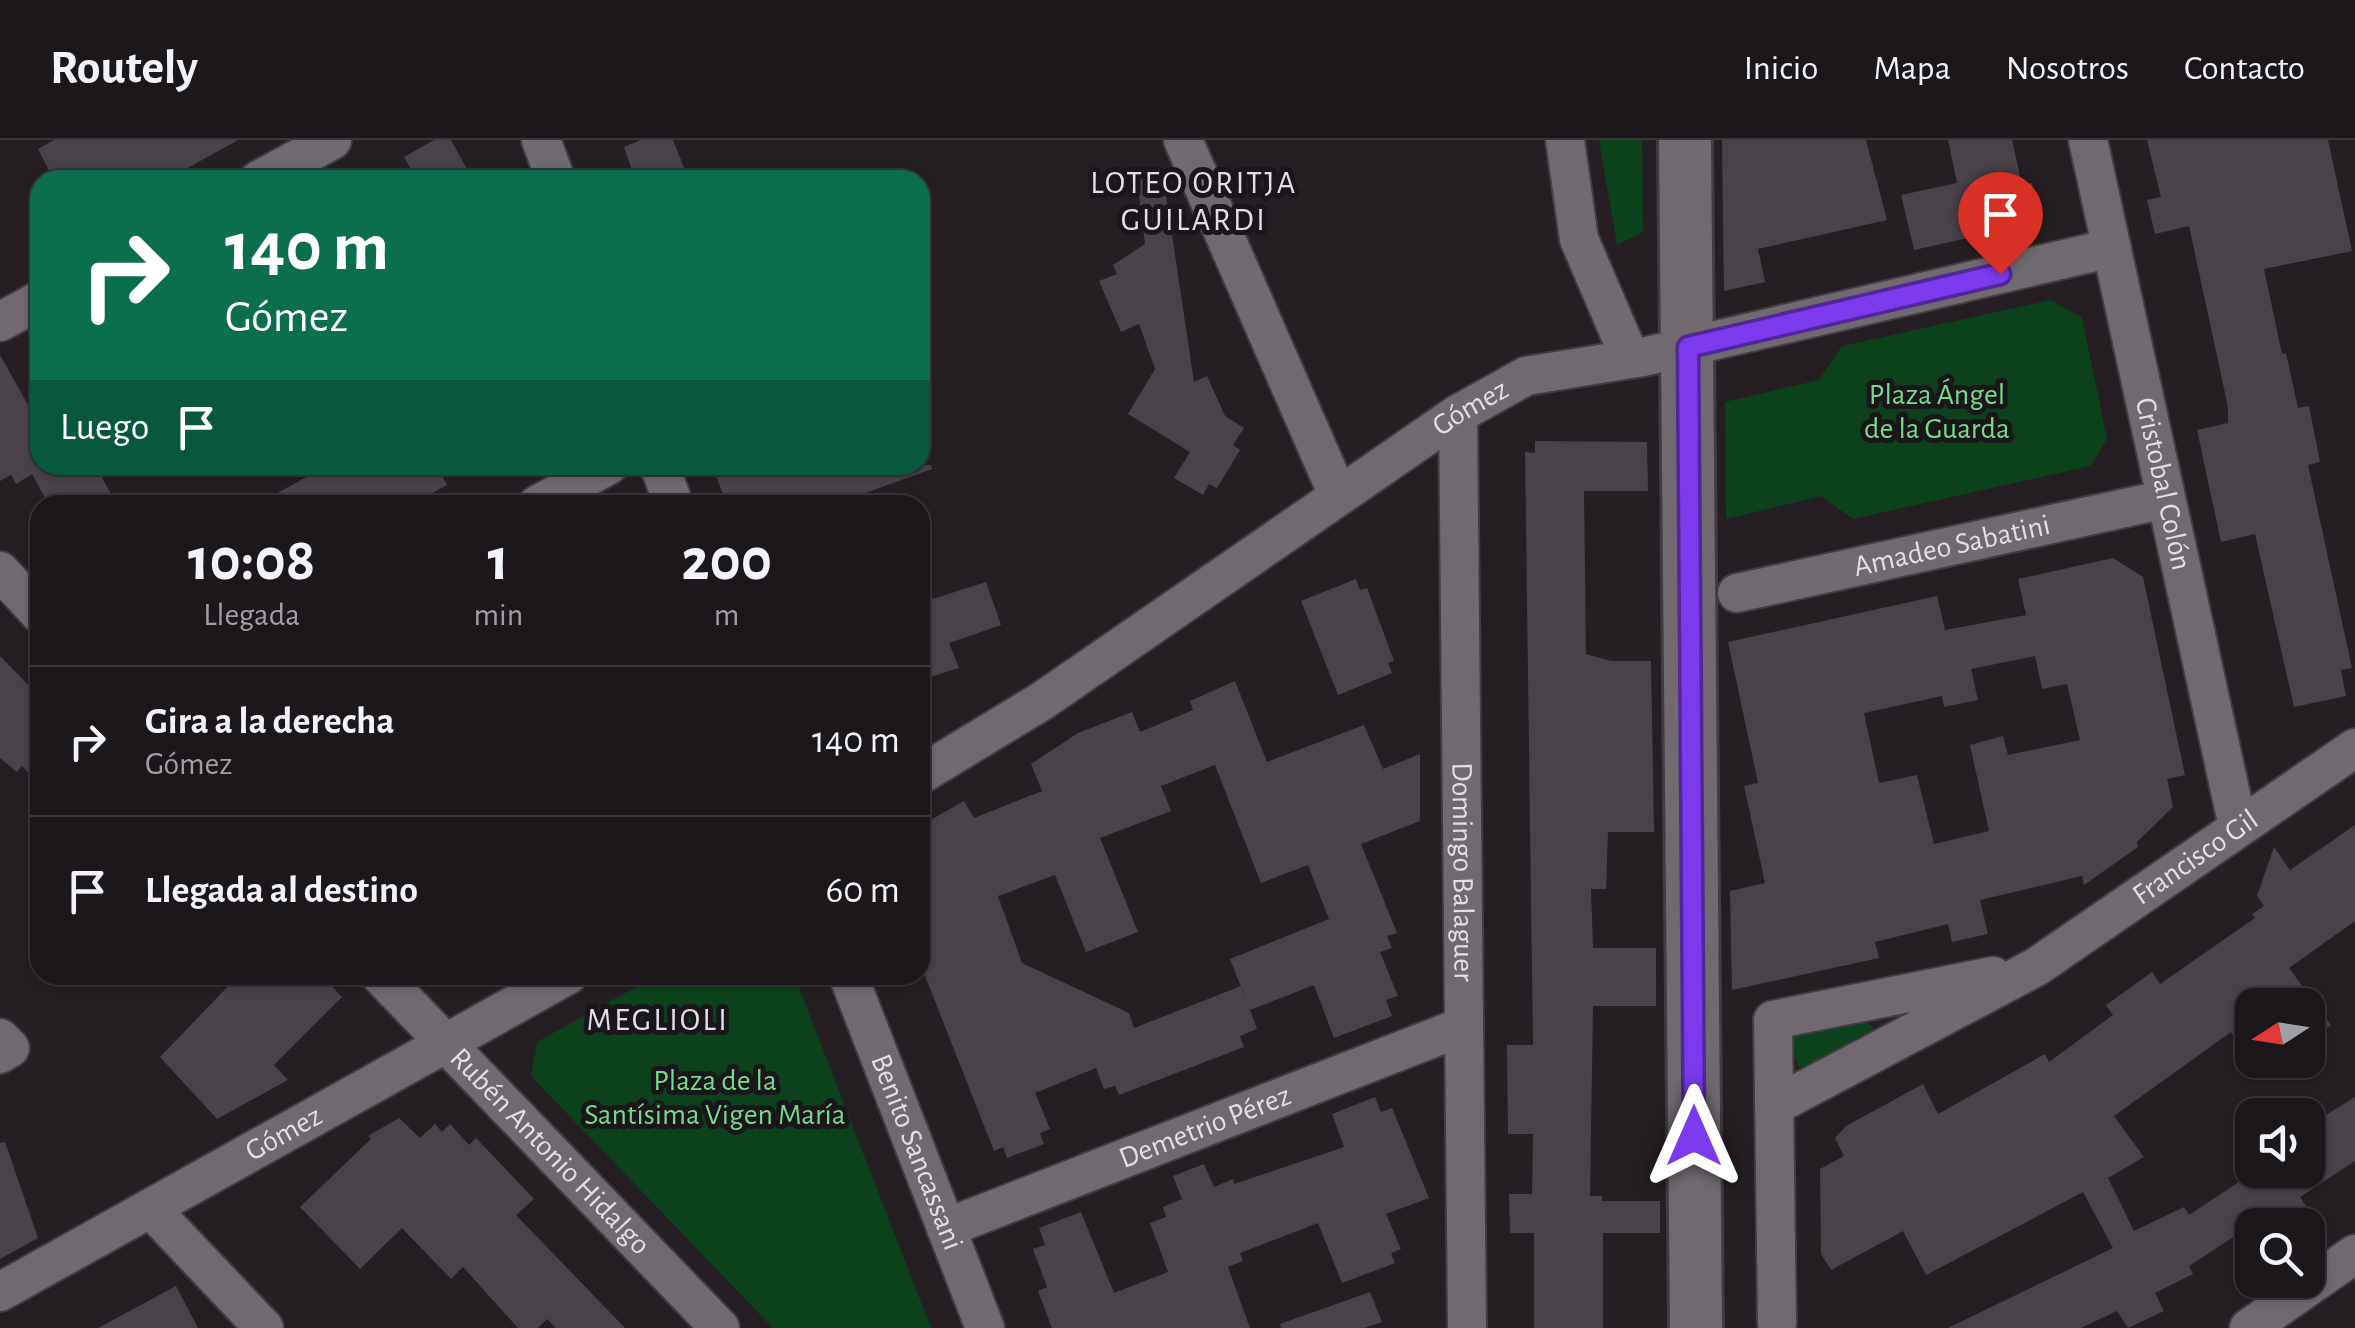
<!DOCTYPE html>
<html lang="es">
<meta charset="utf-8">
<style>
body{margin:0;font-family:"Alegreya Sans",sans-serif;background:#252024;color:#f1f3f6;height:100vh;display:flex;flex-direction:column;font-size:38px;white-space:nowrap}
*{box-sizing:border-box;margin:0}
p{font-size:32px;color:#a09fa3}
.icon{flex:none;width:55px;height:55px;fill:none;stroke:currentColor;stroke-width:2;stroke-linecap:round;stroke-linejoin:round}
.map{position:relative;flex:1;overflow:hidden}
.details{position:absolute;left:30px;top:355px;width:900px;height:490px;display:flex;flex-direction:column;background:#1c171b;border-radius:30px;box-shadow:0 2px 8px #0004,0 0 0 2px #3a363a}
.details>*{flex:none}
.top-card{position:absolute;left:30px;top:30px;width:900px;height:305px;border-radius:30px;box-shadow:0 2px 8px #0004,0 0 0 2px #3a363a;background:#0b6e4f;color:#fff;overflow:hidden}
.needle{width:65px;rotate:258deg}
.controls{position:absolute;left:2235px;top:848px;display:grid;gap:20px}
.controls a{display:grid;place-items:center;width:90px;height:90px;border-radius:20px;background:#1c171b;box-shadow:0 2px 8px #0004,0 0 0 2px #3a363a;font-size:50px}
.pin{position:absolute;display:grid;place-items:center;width:85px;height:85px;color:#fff;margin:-102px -42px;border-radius:50% 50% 50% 0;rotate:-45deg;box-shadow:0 0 10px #0007}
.pin .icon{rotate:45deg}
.me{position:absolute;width:110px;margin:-55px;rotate:0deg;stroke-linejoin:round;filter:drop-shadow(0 0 8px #0008)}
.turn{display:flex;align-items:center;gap:35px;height:210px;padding:0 30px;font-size:45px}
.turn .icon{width:130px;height:130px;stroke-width:2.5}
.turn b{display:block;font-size:70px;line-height:85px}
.then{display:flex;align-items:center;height:95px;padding:0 30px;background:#0003;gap:20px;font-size:38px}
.eta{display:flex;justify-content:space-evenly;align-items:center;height:170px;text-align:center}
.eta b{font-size:60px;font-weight:700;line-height:70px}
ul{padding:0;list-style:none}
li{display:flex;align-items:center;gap:30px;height:150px;padding:0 30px;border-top:2px solid #3a363a}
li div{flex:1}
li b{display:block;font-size:38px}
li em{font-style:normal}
header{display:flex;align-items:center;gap:60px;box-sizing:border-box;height:140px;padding:0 50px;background:#1c171b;border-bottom:2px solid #3a363a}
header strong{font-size:48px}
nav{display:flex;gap:55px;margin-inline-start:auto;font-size:35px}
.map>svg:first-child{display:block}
.green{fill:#0b421b}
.building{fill:#494349;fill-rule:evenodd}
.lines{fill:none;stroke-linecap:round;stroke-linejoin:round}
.street-casing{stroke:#413c41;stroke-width:42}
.secondary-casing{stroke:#413c41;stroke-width:58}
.street{stroke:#706970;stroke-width:38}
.secondary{stroke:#706970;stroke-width:52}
.route-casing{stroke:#51269a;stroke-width:25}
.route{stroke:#7c3aed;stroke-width:18}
.labels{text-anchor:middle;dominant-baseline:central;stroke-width:10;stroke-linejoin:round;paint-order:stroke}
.park-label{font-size:30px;fill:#75da89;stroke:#1b161b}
.street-label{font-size:30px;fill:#e2dee2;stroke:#1b161b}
.neighbourhood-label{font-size:32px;letter-spacing:2.5px;fill:#e2dee2;stroke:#1b161b}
</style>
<header>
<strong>Routely</strong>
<nav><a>Inicio</a><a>Mapa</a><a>Nosotros</a><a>Contacto</a></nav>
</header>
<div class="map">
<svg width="2355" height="1188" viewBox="0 0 2355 1188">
<rect width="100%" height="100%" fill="#251f24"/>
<g class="green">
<path d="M1599 0H1642L1643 92 1617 105Z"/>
<path d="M2051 160 2082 178 2107 299 2090 326 1853 379 1821 356 1726 379 1725 262 1819 240 1842 206Z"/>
<path d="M658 835H794L931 1188H773L531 936 537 902Z"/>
<path d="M1862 880 1874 887 1871 897 1808 928 1799 927 1792 909 1794 897Z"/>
</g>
<g class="building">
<path d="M54 0H238L166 40H54L38 9Z"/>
<path d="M434 0H451L473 40H417L404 17Z"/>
<path d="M641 0H673L689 40H635L624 7Z"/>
<path d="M1722 0H1866L1887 80 1758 109 1765 142 1724 151Z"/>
<path d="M1948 0H2012L2022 45 2032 43 2040 82 1914 110 1901 55 1957 43Z"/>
<path d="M2147 0H2328L2352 111 2264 129 2282 214 2286 213 2298 268 2309 266 2320 322 2308 325 2352 528 2341 530 2346 556 2294 567 2255 394 2221 402 2197 290 2228 283V267L2189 86 2155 94 2147 60 2161 57Z"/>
<path d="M1163 35 1194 242 1207 236 1225 276 1244 288 1233 305 1240 310 1217 348 1209 344 1203 355 1174 338 1190 312 1128 274 1155 229 1139 184 1121 192 1099 141 1117 134 1113 125 1145 104 1137 38Z"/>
<path d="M0 215 40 286V325H95L117 365H49L32 334 16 344 11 335 0 341Z"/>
<path d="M1535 301 1647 302 1648 351H1584L1586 514 1611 521H1651L1654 692H1608L1606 749H1591L1593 808H1656V866H1593L1590 1056H1602V1061H1660V1093H1603V1188H1534V1093H1510L1509 1054H1532L1533 994H1508L1507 905H1533L1525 312 1535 313Z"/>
<path d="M328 325H436L447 345 429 355 435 365H256Z"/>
<path d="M712 325H931L932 329 832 365H727Z"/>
<path d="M2113 418 2143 437 2185 635 2167 639 2173 667 2137 702 2138 707 2084 745 2082 736 1980 760 1988 794 1952 802 1948 784 1875 802 1879 818 1732 850 1730 751 1765 743 1744 646 1758 643 1728 502 1937 456 1945 490 2026 475 2018 439ZM2035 516 2042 549 2067 544 2080 600 2008 615 2003 596 1970 605 1989 691 1934 704 1917 635 1879 643 1864 573 1942 556 1944 567 1978 560 1971 529Z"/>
<path d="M920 433 933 459 986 442 1001 485 949 503 959 528 920 540Z"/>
<path d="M1356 439 1360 450 1367 448 1394 521 1388 523 1392 533 1338 555 1301 461Z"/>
<path d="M0 516 40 557V645L22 626 17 632 0 618Z"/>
<path d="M1235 541 1267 622 1364 585 1383 629 1420 614V681L1361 704 1397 793 1387 796 1392 808 1380 812 1398 856 1386 860 1392 876 1334 898 1314 845 1250 870 1230 819 1329 779 1308 725 1261 743 1215 625 1161 646 1171 671 1100 698 1138 792 1086 812 1055 735 998 756 1022 823 1129 873 1134 888 1241 846 1257 889 1240 896 1244 907 1119 955 1115 946 1104 949 1096 928 1035 953 1050 989 1040 993 1044 1004 1007 1018 1003 1007 994 1011 920 823V686L964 661 974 678 1042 651 1031 624 1078 593 1132 572 1140 592 1193 570 1190 561Z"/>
<path d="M2355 685V781L2289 828 2331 885 2308 902V865H2252V920H2283L2261 935 2231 892 2114 976 2144 1017 2108 1038 2134 1091 2184 1067 2189 1075 2257 1030H2308V986L2355 957V1021L2300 1057 2311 1074 2295 1085H2252L2189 1126 2193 1134 2155 1153 2164 1171 2128 1188 2117 1171 2081 1188H1948L2113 1108 2083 1052 1926 1135 1903 1091 1831 1130 1821 1114 1820 1029 1844 1016 1835 998 1846 986 1923 944 1938 974 2045 914 2049 922 2113 875 2106 865 2152 832 2160 844 2255 778 2252 774 2264 766 2257 756 2274 707 2290 730Z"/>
<path d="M239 835H321L342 857 274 925 288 940 217 979 160 917Z"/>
<path d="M1375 957 1381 972 1392 968 1429 1058 1386 1074 1401 1109 1391 1113 1395 1123 1342 1143 1318 1083 1240 1113 1243 1121 1228 1127 1250 1188H1052L1038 1151 1047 1147 1033 1109 1045 1105 1039 1088 1081 1072 1114 1153 1168 1132 1150 1083 1166 1077 1163 1067 1182 1059 1173 1036 1204 1024 1214 1047 1233 1039 1234 1044 1344 1007 1332 974Z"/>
<path d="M399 978 420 998 435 984 442 992 450 984 469 1005 476 998 534 1059 516 1075 625 1188H556L547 1179 538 1188H518L463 1127 451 1139 402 1088 360 1129 300 1067 371 999 368 996Z"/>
<path d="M5 1002 38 1098 0 1119V1003Z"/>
<path d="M176 1146 198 1188H98Z"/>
<path d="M1370 1152 1382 1182 1364 1188H1281L1280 1184Z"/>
</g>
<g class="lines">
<g class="street-casing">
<g id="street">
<path d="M541 0 556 40"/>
<path d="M1183 0 1338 355"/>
<path d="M1565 0 1579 99 1630 218"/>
<path id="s1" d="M2088 0 2238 687"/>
<path d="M259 40 332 0"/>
<path d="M0 182 40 160"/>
<path id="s2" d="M1458 274 1467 1188"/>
<path d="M659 325 674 365"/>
<path d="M537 365 609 325"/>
<path d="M0 431 40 474"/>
<path id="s3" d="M1737 453 2166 359"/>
<path id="s4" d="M920 635 1042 561 1458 274 1526 236 1643 217 2112 108"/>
<path id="s5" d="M380 835 720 1188"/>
<path id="s6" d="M848 835 985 1188"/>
<path d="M0 898 10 908 0 914"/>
<path id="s7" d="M1774 966 2036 827 2355 608"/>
<path d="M150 1068 264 1188"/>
<path id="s8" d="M946 1088 1464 886"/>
<path id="s9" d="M0 1152 568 835"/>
<path d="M1777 1183 1773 880 1993 836"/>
<path d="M2249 1188 2355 1114"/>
</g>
</g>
<g class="secondary-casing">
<path id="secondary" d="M1685 0 1696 1188"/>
</g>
<use href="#street" class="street"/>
<use href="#secondary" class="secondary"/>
</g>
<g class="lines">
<g class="route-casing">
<path id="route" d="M1694 996 1688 207 2000 134"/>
</g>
<use href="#route" class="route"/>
</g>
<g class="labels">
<g class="park-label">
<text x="1937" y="255">Plaza Ángel<tspan x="1937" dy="34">de la Guarda</tspan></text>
<text x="715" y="941">Plaza de la<tspan x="715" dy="34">Santísima Vigen María</tspan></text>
</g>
<g class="street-label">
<text stroke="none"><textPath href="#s4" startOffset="662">Gómez</textPath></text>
<text stroke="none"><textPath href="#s1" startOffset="352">Cristobal Colón</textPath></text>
<text stroke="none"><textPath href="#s3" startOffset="220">Amadeo Sabatini</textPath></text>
<text stroke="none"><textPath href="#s7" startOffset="490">Francisco Gil</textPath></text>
<text stroke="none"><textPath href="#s2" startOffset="458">Domingo Balaguer</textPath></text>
<text stroke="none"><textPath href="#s8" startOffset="278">Demetrio Pérez</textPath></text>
<text stroke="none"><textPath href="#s9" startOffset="325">Gómez</textPath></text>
<text stroke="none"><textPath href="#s6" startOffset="190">Benito Sancassani</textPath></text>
<text stroke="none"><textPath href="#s5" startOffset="245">Rubén Antonio Hidalgo</textPath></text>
</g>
<g class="neighbourhood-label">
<text x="1194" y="43">LOTEO ORITJA<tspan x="1194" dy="37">GUILARDI</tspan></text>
<text x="658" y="880">MEGLIOLI</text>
</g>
</g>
</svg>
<div class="controls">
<a><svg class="needle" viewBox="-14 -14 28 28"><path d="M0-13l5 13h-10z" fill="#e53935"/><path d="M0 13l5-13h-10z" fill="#a09fa3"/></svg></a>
<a><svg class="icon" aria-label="sound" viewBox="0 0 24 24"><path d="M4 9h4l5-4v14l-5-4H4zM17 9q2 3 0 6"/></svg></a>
<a><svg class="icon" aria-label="search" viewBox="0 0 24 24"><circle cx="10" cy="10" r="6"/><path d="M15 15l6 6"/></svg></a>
</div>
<div class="pin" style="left:2000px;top:134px;background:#d93025"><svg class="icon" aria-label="arrive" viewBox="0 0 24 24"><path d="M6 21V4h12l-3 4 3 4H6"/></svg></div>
<svg class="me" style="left:1694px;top:996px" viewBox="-20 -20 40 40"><path d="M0-17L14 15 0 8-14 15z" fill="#7c3aed" stroke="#fff" stroke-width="4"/></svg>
<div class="top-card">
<div class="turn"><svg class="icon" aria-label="right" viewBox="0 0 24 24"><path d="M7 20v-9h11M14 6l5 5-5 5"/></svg><div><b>140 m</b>Gómez</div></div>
<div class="then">Luego<svg class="icon" aria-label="arrive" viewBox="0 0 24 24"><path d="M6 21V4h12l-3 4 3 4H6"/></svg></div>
</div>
<section class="details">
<div class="eta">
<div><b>10:08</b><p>Llegada</p></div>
<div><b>1</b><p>min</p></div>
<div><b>200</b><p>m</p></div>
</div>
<ul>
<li><svg class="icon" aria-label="right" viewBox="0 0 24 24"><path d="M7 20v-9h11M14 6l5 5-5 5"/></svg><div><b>Gira a la derecha</b><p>Gómez</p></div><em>140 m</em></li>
<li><svg class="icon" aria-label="arrive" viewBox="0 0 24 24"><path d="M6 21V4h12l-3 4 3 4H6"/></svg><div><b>Llegada al destino</b></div><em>60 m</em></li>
</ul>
</section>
</div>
